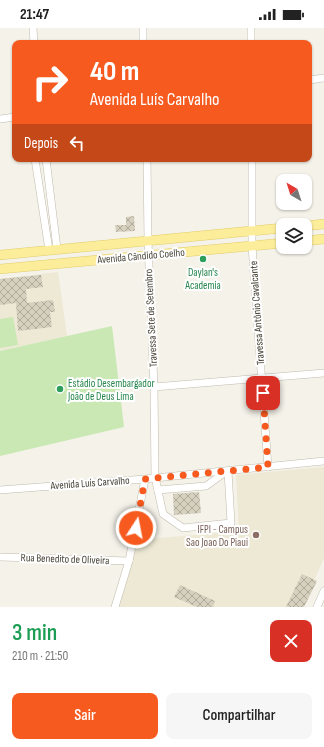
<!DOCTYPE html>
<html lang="pt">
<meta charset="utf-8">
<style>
body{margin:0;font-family:"Sofia Sans Condensed",sans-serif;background:#f6f6f6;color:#222;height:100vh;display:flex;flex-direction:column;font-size:15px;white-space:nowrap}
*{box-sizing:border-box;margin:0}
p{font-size:13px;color:#767676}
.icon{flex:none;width:22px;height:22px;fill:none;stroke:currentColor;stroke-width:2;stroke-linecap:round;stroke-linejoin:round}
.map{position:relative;height:579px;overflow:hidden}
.panel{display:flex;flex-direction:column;background:#fff;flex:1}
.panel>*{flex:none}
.hud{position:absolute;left:12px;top:12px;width:300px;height:122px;border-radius:8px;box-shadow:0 1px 3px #0004;background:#f65a1f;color:#fff;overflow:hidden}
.needle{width:26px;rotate:321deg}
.buttons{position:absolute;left:276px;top:146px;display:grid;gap:8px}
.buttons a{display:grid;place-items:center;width:36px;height:36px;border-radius:8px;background:#fff;box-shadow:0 1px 3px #0004;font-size:20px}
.pin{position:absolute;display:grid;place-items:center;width:34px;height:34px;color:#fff;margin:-17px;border-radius:8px;box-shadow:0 2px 6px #0006}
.me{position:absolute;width:44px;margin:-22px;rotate:11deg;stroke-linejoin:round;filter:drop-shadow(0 0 3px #0008)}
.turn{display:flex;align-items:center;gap:14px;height:84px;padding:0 12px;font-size:18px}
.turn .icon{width:52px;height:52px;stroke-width:2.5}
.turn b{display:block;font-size:28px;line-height:34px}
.then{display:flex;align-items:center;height:38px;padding:0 12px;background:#0003;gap:8px;font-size:15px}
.round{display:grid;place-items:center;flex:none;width:42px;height:42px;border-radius:8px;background:#f6f6f6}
.overview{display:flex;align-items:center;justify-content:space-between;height:68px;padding:0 12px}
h1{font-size:24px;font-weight:600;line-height:30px;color:#1e9e55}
.button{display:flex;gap:8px;margin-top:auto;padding:8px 12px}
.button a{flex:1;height:46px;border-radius:8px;background:#f65a1f;color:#fff;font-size:16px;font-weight:600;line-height:46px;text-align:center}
.button a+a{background:#f6f6f6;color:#222}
.status{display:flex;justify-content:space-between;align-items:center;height:28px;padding:0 20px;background:#fff;direction:ltr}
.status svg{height:11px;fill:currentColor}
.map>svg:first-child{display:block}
.education{fill:#ede9d4}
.pitch{fill:#c9e8b3}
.building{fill:url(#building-cross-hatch)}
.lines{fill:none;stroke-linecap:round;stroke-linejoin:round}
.minor-casing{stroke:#c0bbac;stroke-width:8}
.major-casing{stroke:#e2cd6a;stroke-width:10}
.minor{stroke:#fff;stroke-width:7}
.major{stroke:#fced9b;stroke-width:9}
.route{stroke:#f65a1f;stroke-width:7;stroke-dasharray:0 12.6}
.leisure-dot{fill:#2e9e5b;stroke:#fff;stroke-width:1.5}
.education-dot{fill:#8d6e63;stroke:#fff;stroke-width:1.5}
.labels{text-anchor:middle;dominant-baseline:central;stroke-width:4;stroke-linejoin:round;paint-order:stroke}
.street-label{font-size:11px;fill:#484438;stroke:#fff}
.leisure-label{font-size:11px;fill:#27864d;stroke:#fff}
.education-label{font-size:11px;fill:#785e54;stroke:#fff;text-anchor:end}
</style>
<div class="status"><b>21:47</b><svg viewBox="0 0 49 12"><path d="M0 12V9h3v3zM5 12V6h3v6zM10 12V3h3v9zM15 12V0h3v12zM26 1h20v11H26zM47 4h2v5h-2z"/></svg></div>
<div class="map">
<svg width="324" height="579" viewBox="0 0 324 579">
<defs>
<pattern id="building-cross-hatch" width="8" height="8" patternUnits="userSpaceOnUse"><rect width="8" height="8" fill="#d6d0bf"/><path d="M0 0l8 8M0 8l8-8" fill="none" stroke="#b0aa9c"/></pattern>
</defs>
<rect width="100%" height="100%" fill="#f4f2e9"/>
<g class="education">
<path d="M58 244 67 308 0 323V251Z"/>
<path d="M324 439V530L302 579H119L138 512 239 503 236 447Z"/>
</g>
<g class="pitch">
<path d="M13 289 18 317 0 320V291Z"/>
<path d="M112 298 124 399 0 428V323Z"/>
</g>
<g class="building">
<path d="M134 188 135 203 116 204 115 197H126V189Z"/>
<path d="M41 247 43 259 26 261 27 275 53 272 55 284H50L52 299 18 303 16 275 0 277V251Z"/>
<path d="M199 464 201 485 174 487 173 466Z"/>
<path d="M302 546 317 553 304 579H286Z"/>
<path d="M180 557 215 573 213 579H197L174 569Z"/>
</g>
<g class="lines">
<g class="minor-casing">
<g id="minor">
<path d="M33 0 34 15"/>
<path d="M143 0V15"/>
<path d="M251 0V15"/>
<path d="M309 52 324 50"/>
<path d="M0 91 15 89"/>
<path d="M35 131 49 222"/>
<path d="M46 131 57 221"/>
<path d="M147 131 148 213 154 359 155 449 163 486 183 500 231 495 228 443"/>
<path d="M252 131V218L268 439"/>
<path d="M154 359 324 345"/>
<path d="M0 462 145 451 324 433"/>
<path d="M158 462 206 458 227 443"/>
<path d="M0 529 129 533"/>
<path d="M115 579 129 533 145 451"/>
<path d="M317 579 324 563"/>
</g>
</g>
<g class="major-casing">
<g id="major">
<path d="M305 198 324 196"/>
<path d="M305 213 324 211"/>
<path d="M0 227 283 200"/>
<path d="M0 241 283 215"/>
</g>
</g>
<use href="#minor" class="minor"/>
<use href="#major" class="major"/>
</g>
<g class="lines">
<path class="route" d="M136 500 145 451 268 439 263 365"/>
</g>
<g class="leisure-dot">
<circle cx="203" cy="231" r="4"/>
<circle cx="60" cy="361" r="4"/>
</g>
<circle class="education-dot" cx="256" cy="507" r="4"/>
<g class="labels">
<g class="street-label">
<text transform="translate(141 228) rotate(-5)">Avenida Cândido Coelho</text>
<text transform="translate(257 285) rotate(-94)">Travessa Antônio Cavalcante</text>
<text transform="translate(151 290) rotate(-93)">Travessa Sete de Setembro</text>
<text transform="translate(90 455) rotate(-4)">Avenida Luís Carvalho</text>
<text transform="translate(65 531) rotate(2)">Rua Benedito de Oliveira</text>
</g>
<g class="leisure-label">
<text x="203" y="244">Daylan's<tspan x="203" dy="13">Academia</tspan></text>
<text x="68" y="355" text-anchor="start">Estádio Desembargador<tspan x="68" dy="13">João de Deus Lima</tspan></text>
</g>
<g class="education-label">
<text x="248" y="501">IFPI - Campus<tspan x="248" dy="13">Sao Joao Do Piaui</tspan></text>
</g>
</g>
</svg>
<div class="buttons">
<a><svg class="needle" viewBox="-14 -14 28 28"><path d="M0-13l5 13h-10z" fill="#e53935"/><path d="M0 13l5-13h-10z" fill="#767676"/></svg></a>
<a><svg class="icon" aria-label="layers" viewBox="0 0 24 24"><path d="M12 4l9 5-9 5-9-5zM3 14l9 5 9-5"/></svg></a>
</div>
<div class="pin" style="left:263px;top:365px;background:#d93025"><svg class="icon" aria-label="arrive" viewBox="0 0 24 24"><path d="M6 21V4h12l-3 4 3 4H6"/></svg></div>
<svg class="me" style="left:136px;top:500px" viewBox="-20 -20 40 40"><circle r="17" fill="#f65a1f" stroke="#fff" stroke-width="3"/><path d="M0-11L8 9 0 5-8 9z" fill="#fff"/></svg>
<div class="hud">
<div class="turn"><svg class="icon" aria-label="right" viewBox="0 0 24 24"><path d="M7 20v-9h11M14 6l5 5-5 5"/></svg><div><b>40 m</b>Avenida Luís Carvalho</div></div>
<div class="then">Depois<svg class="icon" aria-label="left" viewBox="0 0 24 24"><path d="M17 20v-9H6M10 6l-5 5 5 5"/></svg></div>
</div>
</div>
<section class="panel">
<div class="overview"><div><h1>3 min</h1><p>210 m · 21:50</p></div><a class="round" style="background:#d93025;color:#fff"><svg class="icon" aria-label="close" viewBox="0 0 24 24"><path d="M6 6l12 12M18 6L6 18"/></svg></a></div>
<div class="button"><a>Sair</a><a>Compartilhar</a></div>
</section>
